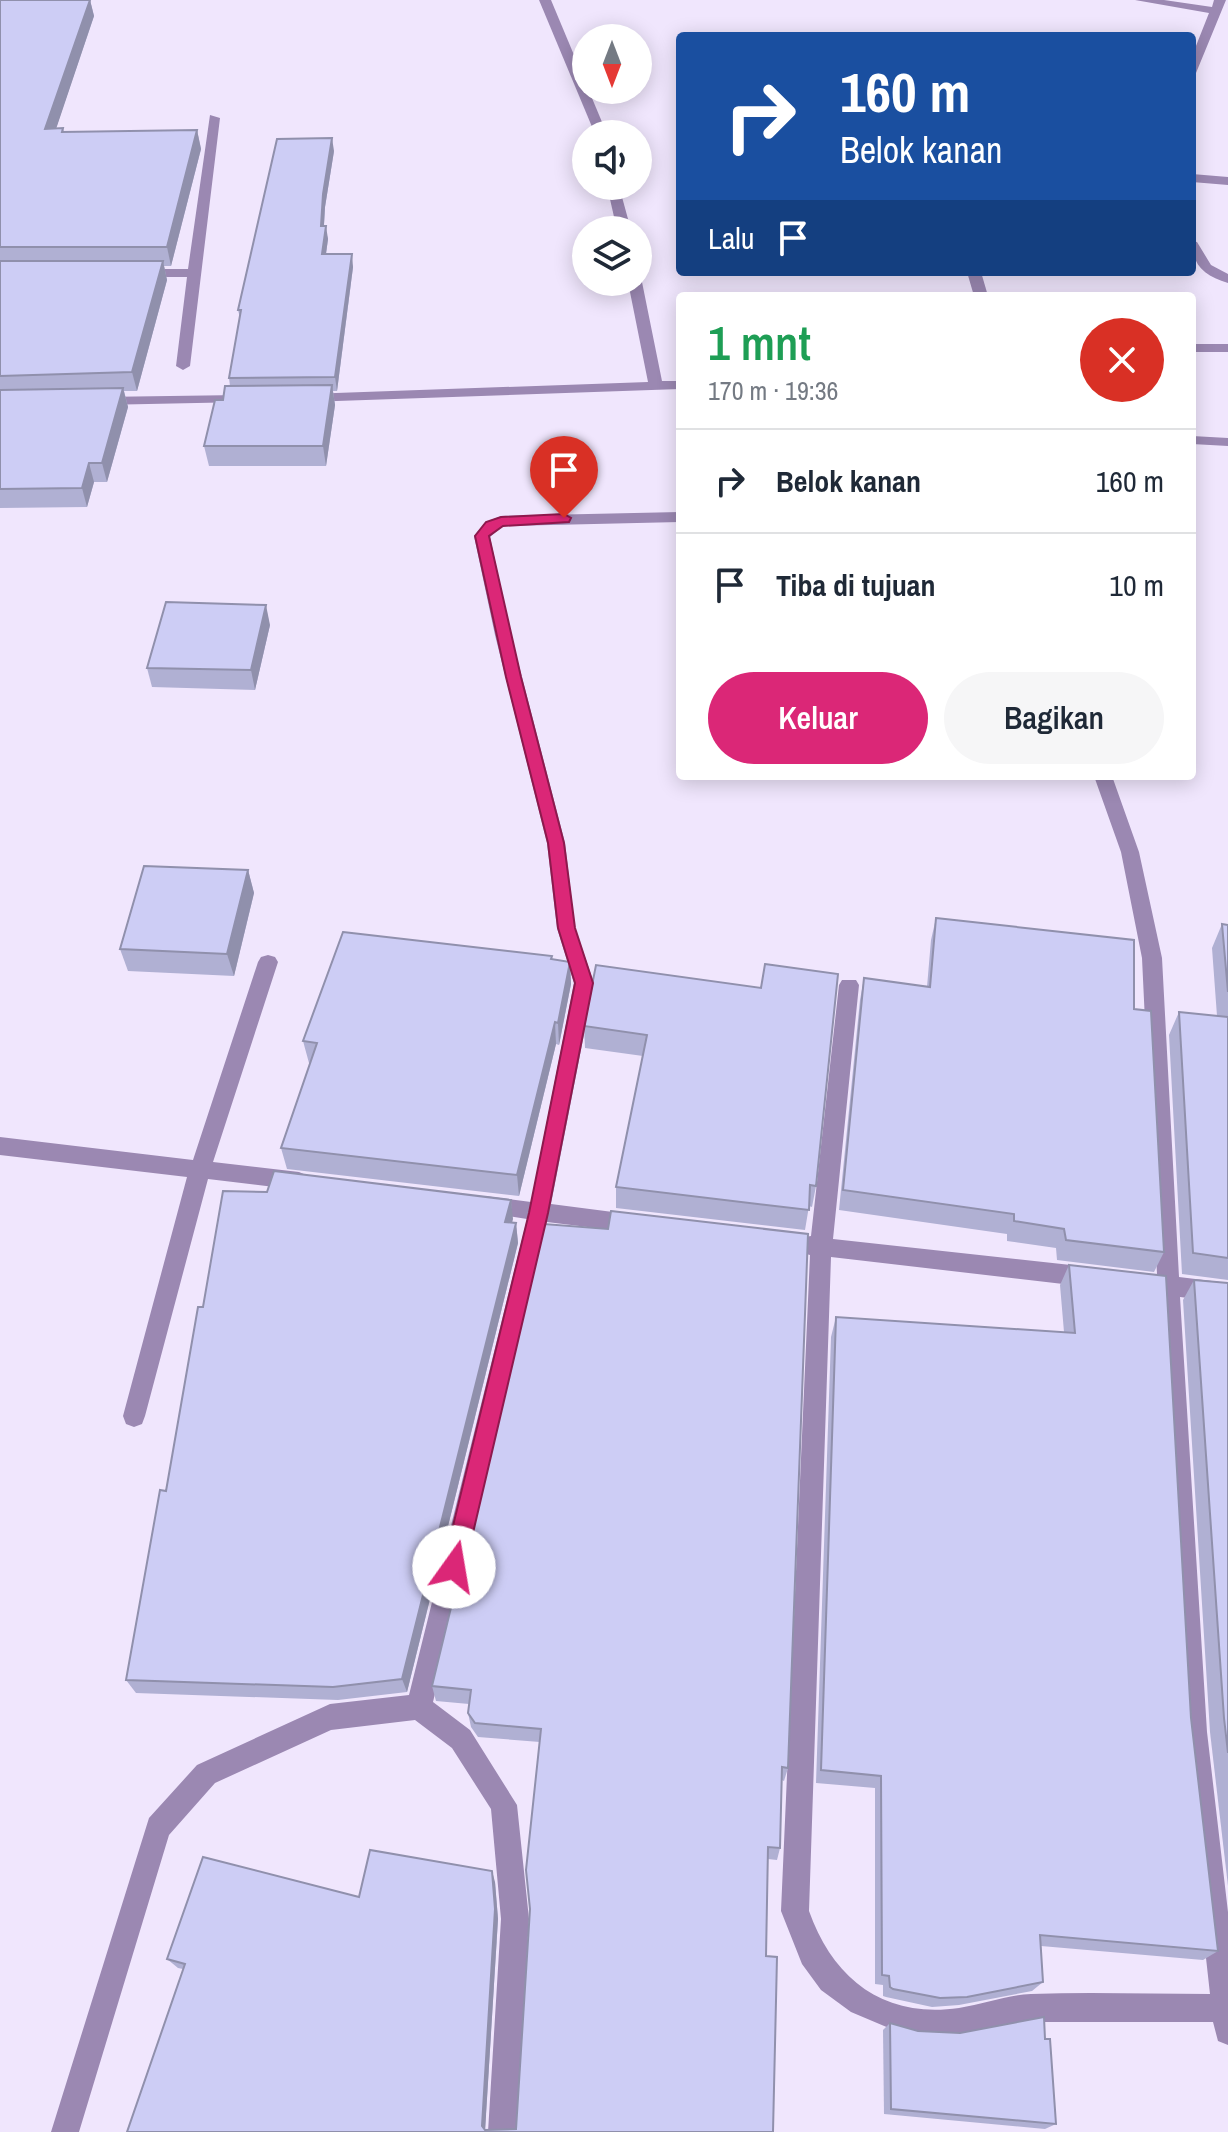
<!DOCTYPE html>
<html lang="id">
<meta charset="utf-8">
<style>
body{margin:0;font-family:"Archivo Narrow",sans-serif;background:#f6f6f7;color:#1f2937;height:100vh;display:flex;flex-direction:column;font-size:30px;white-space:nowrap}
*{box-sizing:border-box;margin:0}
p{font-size:26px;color:#747a83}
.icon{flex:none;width:44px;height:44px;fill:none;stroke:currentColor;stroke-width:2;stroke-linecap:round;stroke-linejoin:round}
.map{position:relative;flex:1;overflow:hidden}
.panel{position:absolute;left:676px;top:292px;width:520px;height:488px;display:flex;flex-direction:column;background:#fff;border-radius:8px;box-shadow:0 4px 20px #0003}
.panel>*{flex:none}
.guide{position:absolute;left:676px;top:32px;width:520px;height:244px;border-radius:8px;box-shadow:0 4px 20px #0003;background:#1a4fa0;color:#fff;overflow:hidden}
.needle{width:52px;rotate:180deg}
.buttons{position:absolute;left:572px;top:24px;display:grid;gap:16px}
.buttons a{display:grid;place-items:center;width:80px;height:80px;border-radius:50%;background:#fff;box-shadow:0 4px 20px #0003;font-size:40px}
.pin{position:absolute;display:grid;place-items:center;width:68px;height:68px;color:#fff;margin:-82px -34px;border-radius:50% 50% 50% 0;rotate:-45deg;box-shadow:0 0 8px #0007}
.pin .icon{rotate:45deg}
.me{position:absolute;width:88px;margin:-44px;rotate:13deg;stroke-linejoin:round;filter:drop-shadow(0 0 6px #0008)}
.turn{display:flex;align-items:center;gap:28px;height:168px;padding:0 32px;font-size:36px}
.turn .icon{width:104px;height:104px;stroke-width:2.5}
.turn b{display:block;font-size:56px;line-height:68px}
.then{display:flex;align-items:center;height:76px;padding:0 32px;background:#0003;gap:16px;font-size:30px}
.round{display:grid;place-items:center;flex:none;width:84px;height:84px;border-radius:42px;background:#f6f6f7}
.headline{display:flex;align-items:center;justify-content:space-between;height:136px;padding:0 32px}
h1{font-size:48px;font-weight:600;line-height:60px;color:#1e9e55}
.action{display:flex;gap:16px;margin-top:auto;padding:16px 32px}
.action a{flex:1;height:92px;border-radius:48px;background:#db2777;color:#fff;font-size:32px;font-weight:600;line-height:92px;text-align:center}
.action a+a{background:#f6f6f7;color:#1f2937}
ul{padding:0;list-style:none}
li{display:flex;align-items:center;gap:24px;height:104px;padding:0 32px;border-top:2px solid #e0e1e3}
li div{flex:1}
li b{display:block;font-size:30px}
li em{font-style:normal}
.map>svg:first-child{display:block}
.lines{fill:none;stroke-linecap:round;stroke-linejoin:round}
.street{fill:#9b88b2;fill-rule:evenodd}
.wall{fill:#b0b0d3}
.shaded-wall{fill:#9090ac}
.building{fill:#cdcdf5;stroke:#9090ac;stroke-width:2}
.route{fill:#db2777;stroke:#8e194d;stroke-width:2}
</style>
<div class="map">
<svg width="1228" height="2132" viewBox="0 0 1228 2132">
<rect width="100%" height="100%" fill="#f0e6fd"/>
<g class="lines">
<g class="street">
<path d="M539 0H551L607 134H595Z"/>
<path d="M1135 0H1164L1212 7 1214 0H1226L1196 73 1192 75V56L1209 13Z"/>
<path d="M210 115 220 118 190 366 183 370 176 366 187 277H139L132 273 139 269H188Z"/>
<path d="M1192 174 1228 177V185L1192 182Z"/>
<path d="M607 186H619L631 230H617Z"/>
<path d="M1192 241 1197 242 1211 265 1228 274V283C1205 276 1192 266 1192 241Z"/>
<path d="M967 272H981L988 296H974Z"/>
<path d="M638 279 642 282 662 381H680V389L308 402 301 398 308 394 648 382 628 282H638Z"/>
<rect x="1192" y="344" width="36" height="8"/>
<path d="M240 395 247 399 245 402 100 405 93 401 100 397Z"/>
<path d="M1192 436 1228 438V446L1192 444Z"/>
<path d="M680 512V522L503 526 490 537 511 635 565 843 575 928 594 983 551 1204 636 1215 644 1218 647 1224 644 1230 636 1233 547 1222 433 1702 470 1730 517 1805 529 1919 516 2132H488L501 1919 491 1809 452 1748 415 1720 331 1730 215 1783 169 1835 79 2132H51L149 1818 197 1765 330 1704 409 1695 527 1219 478 1211 474 1205 478 1199 485 1196 531 1202 574 983 557 928 547 843 495 635 474 536 486 522 501 516Z"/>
<path d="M1094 776H1112L1139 852 1162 958 1179 1277 1228 1283V1303L1180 1297 1207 1732 1228 1912V2045L1218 2041 1213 2022H1028L950 2037 896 2031 851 2012 821 1990 802 1964 781 1911 810 1255 799 1252 796 1245 799 1238 811 1236 839 985 842 980H856L859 985 833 1239 1089 1267 1097 1270 1100 1277 1097 1284 1089 1287 831 1257 809 1911C833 1979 884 2019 959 2008 984 2004 1007 1995 1031 1994 1091 1992 1151 1994 1210 1994L1181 1732 1158 1294 1149 1291 1146 1284 1149 1277 1157 1274 1142 958 1121 852Z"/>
<path d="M268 955 275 957 278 962 213 1162 299 1172 306 1175 309 1181 306 1187 299 1190 208 1179 145 1416 142 1424 134 1427 126 1424 123 1416 187 1177 0 1155V1137L193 1160 258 962 261 957Z"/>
</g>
</g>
<g class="wall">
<path d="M0 0H90L94 16 56 128H63L64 132 197 130 201 149 171 266H164L167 280 137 391H124L128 407 107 482H94L87 507 0 508Z"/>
<path d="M334 151 325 207 324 226 328 239 326 254 353 267 337 391H333L335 405 326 466H209L204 446 223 400 230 386 229 378 240 318 238 310Z"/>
<path d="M270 625 255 690 152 687 147 668Z"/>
<path d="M248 870 254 893 234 976 128 971 120 949Z"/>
<path d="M936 918 1134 1009 1164 1252 1154 1272 1057 1260 1056 1248 1007 1241V1234L839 1210 860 1000 864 978 927 987 931 940Z"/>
<path d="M1222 924 1228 925V1280L1182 1274 1169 1035 1179 1012 1217 1016 1212 948Z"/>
<path d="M552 956V960L570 962 571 984 559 1045 556 1044 519 1196 287 1169 281 1148 310 1063H309L303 1041Z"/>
<path d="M761 988 816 1186 812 1207 809 1206 805 1230 616 1208V1187L643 1056 585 1048 584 1026Z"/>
<path d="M511 1200 512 1223H516L518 1243 407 1692 338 1700 136 1693 126 1680 166 1491 203 1307Z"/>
<path d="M544 1224 788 1768 784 1781 782 1780 780 1848 777 1860 768 1859 766 1956 773 2132H127L183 1969 178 1968 167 1959 359 1897 495 1882 498 1919 485 2130 516 2129 540 1742 478 1737 471 1727 468 1713 469 1704 436 1701 432 1686Z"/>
<path d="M1069 1265 1191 1718 1218 1951 1203 1960 1041 1946 1043 1982 1032 1991 959 2005 932 2007 886 1997 883 1996V1985L875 1984V1788L816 1783 831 1337 836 1317 1064 1332 1060 1285Z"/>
<path d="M1194 1280 1228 1283V1886L1210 1732 1183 1300Z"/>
<path d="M890 2023 918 2031 1056 2124 1045 2129 884 2114 883 2030Z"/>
</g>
<g class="shaded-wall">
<path d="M90 0 94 16 50 147 45 129Z"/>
<path d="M197 130 201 149 171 266 167 247Z"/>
<path d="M332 138 334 151 325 207 323 240 321 226 323 194Z"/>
<path d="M326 226 328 239 324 268 322 254Z"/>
<path d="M352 254 353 267 337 391 335 377Z"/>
<path d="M163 261 167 280 137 391 132 372Z"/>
<path d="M332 385 335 405 326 466 323 446Z"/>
<path d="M123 388 128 407 107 482 102 463Z"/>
<path d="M89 463 94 482 87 507 82 488Z"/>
<path d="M266 605 270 625 255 690 251 670Z"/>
<path d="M248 870 254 893 234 976 227 954Z"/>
<path d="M570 962 571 984 559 1045 558 1023Z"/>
<path d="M555 1022 556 1044 519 1196 517 1175Z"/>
<path d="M511 1200 513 1219 507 1242 505 1222Z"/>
<path d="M516 1223 518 1243 407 1692 402 1679Z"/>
<path d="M492 1871 495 1882 498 1919 485 2132 482 2126Z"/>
</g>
<g class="building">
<path d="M0 0H90L45 129 63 128 62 132 197 130 167 247H0Z"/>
<path d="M332 138 323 194 321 226H326L322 254H352L335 377 229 378 241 310H238L277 139Z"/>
<path d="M0 261H163L132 372 0 376Z"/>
<path d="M332 385 323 446H204L215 400H223L225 386Z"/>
<path d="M123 388 102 463H89L82 488 0 489V390Z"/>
<path d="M166 602 266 605 251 670 147 668Z"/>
<path d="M144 866 248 870 227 954 120 949Z"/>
<path d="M936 918 1134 940V1009L1151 1011 1164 1252 1066 1240 1064 1229 1014 1221V1214L843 1190 864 978 930 987Z"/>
<path d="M1222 924 1228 925V992Z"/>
<path d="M343 932 552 956 551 959 570 962 558 1023 555 1022 517 1175 281 1148 317 1043 303 1041Z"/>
<path d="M765 964 838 974 816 1186 810 1185 809 1210 616 1187 647 1035 584 1026 596 965 761 988Z"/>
<path d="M1179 1012 1228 1017V1258L1193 1253Z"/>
<path d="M274 1171 511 1200 505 1222 516 1223 402 1679 333 1687 126 1680 160 1490 166 1491 198 1307H203L223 1191 267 1192Z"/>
<path d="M611 1211 808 1234 788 1768 782 1767 780 1848 768 1847 766 1956 777 1957 773 2132H127L185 1964 167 1959 203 1857 359 1897 370 1850 492 1871 495 1909 482 2126 485 2130 516 2129 530 1909 526 1870 541 1729 475 1723 468 1713 471 1690 432 1686 544 1224 608 1229Z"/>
<path d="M1069 1265 1166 1276 1191 1718 1218 1951 1040 1935 1043 1982 967 1997 940 1998 893 1989 890 1987 889 1976 882 1975 881 1776 821 1770 836 1317 1075 1333Z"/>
<path d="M1194 1280 1228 1283V1753L1224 1718Z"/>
<path d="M1044 2017 1045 2039H1050L1056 2124 891 2109 890 2023 918 2031 960 2033Z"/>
</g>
<path class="route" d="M564 514 571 518 569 522 503 526 489 536 521 677 564 843 575 928 593 983 548 1213 465 1567 461 1575 454 1578 446 1575 443 1567 529 1213 575 983 558 928 548 843 506 677 475 536 486 522 501 517Z"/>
</svg>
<div class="buttons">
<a><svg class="needle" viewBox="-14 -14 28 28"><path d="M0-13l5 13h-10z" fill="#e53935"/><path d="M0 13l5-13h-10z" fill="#747a83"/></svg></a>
<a><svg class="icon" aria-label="sound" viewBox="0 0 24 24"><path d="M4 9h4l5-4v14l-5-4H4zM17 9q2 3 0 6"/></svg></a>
<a><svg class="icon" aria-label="layers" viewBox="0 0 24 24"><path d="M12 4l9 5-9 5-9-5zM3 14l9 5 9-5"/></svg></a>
</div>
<div class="pin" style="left:564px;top:518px;background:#d93025"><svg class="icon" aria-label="arrive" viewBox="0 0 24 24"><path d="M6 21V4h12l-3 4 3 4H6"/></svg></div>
<svg class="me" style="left:454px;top:1567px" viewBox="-20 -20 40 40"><circle r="19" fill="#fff"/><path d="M0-13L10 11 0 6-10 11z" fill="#db2777"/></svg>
<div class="guide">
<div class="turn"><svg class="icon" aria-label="right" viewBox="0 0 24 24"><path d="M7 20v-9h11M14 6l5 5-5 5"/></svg><div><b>160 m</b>Belok kanan</div></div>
<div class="then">Lalu<svg class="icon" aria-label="arrive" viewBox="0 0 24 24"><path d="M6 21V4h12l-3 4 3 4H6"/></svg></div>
</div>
<section class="panel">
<div class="headline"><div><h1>1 mnt</h1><p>170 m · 19:36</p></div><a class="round" style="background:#d93025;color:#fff"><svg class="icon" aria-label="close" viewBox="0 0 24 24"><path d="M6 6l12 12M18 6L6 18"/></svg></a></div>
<ul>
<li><svg class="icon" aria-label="right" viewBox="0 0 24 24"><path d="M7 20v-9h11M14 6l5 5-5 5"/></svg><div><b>Belok kanan</b></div><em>160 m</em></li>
<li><svg class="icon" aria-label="arrive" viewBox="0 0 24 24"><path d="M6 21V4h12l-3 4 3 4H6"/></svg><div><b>Tiba di tujuan</b></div><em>10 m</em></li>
</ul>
<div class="action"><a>Keluar</a><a>Bagikan</a></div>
</section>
</div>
